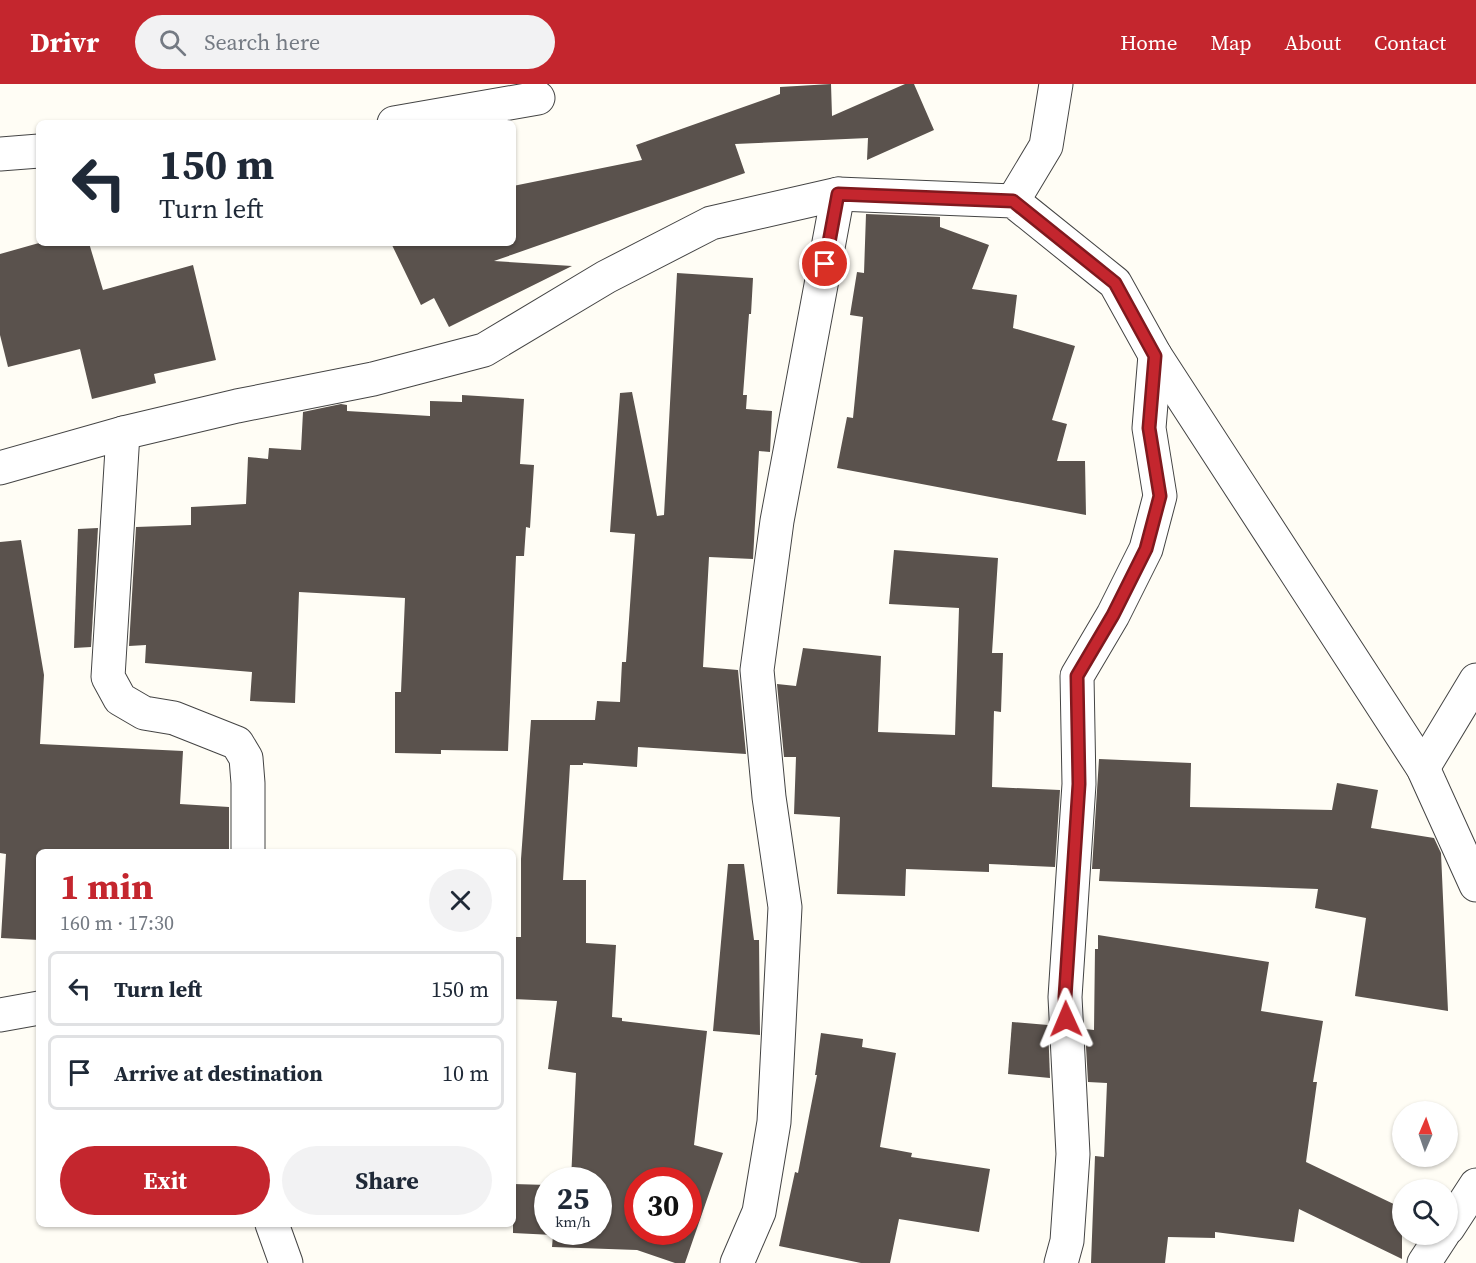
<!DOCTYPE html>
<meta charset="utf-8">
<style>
body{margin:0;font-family:"Source Serif 4",serif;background:#f2f2f3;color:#1f2937;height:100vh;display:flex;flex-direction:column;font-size:22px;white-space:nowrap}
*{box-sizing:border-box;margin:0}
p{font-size:20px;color:#747a83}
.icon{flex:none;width:33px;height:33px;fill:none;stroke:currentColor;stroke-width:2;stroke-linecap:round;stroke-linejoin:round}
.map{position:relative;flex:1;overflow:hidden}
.details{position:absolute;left:36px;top:765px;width:480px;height:378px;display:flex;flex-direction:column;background:#fff;border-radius:9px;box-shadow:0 2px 4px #0004}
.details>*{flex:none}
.top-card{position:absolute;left:36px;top:36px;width:480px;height:126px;border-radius:9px;box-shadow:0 2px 4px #0004;background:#fff;color:#1f2937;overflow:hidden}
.needle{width:39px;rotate:2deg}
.controls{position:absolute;left:1392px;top:1017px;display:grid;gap:12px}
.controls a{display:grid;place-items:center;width:66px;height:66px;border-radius:50%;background:#fff;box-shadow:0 2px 4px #0004;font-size:30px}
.speed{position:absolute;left:534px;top:1083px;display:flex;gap:12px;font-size:30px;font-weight:700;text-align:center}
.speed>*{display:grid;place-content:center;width:78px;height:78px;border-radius:50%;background:#fff;box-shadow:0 2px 4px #0004;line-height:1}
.speed small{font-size:15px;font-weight:400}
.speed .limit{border:9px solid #d22;background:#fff;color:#111}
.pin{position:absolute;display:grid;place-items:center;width:51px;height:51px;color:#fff;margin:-26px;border:3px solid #fff;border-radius:50%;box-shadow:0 2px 6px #0007}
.me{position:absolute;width:66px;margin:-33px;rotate:359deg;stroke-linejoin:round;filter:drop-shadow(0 0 4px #0008)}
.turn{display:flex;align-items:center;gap:21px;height:126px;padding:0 24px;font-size:27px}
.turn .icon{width:78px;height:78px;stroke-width:2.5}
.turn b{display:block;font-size:42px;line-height:51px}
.round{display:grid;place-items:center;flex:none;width:63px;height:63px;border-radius:32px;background:#f2f2f3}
.summary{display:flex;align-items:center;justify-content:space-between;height:102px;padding:0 24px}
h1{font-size:36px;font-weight:700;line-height:45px;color:#c4262e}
.action{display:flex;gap:12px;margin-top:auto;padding:12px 24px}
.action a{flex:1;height:69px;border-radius:36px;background:#c4262e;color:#fff;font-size:24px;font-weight:700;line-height:69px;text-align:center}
.action a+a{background:#f2f2f3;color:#1f2937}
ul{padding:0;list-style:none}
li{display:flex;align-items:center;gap:18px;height:75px;margin:0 12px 9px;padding:0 12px;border:3px solid #e0e1e3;border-radius:9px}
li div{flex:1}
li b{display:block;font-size:22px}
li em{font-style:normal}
header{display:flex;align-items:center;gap:36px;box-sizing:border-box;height:84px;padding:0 30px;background:#c4262e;color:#fff}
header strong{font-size:28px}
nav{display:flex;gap:33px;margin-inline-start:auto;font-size:21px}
.search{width:420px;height:54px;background:#f2f2f3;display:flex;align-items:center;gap:15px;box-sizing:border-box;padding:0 21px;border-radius:33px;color:#747a83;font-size:22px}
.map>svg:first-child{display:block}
.building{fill:#5a524d;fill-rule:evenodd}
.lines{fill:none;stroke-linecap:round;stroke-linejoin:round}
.minor-casing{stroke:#444;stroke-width:35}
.minor{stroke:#fff;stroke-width:33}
.route-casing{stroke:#7f191e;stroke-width:15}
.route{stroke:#c4262e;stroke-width:10}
</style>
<header>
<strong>Drivr</strong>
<div class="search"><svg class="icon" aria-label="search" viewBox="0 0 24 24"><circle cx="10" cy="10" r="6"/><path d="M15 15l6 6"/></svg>Search here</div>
<nav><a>Home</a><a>Map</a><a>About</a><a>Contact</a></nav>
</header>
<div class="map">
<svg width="1476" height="1179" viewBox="0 0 1476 1179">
<rect width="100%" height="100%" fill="#fffdf5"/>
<g class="building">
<path d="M831 0 832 32 905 0H914L934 46 867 76 868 54 735 60 745 89 494 177 572 182 449 243 434 214 421 221 391 159H513V102L642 76 636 61 780 10V3Z"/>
<path d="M866 130 940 133V143L989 161 972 205 1017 211 1013 244 1075 262 1052 336 1067 340 1057 377H1085L1086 431 837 384 847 333 853 334 863 233 850 231 857 188 864 189Z"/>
<path d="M39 159H89L103 206 193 181 216 276 154 290 156 299 92 315 80 265 8 283 0 251V170Z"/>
<path d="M677 189 753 194 751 230H749L743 311H747L746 325 772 327 770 368 759 367 753 475 709 473 703 583 738 586 746 670 638 663 637 683 583 679V681H570L563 796H586V859L616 861 612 933 622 934V937L707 947 694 1061 723 1069 685 1179H675L637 1166 552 1163 553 1151 513 1149V1100L548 1101V1148H598V1096H571L576 989 548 985 557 917 513 915V853H521V775L531 636H595L597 617 620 618 622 578H626L635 450 610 448 620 309 632 308 657 432 664 431ZM638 1096H688V1148H638Z"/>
<path d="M462 311 524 315 520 380 534 381 530 444 526 443 524 472H516L508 667 441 666V670L395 669V608H401L405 514 299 508 295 619 250 617 252 588 145 579 146 561 129 562 136 443 191 441V423L246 420 248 373 268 375 269 364 301 366 303 328 341 320 347 321V327L430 332V317L462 318Z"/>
<path d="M98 444 91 563 74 564 78 445Z"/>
<path d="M21 456 44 591 40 660 183 667 180 720 229 723V768H39V856L1 854 6 770 0 769V458Z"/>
<path d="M894 466 998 474 992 569H1003L1001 628 994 627 992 703 1060 706 1055 783 989 780V788L906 785 905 812 837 810 840 733 794 730 796 673H784L777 600 796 602 803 564 881 572 878 648 955 651 959 524 889 520Z"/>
<path d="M1099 675 1191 679 1190 723 1332 726 1337 699 1378 706 1371 744 1434 754 1441 769 1448 927 1355 912 1366 834 1315 824 1318 805 1099 797 1100 785H1092Z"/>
<path d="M728 780H744L754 856H759L760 951 713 947Z"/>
<path d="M1098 851 1269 878 1261 927 1323 937 1313 998H1317L1306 1078 1402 1124V1175L1299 1125 1294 1158 1215 1148V1154L1168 1153 1165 1179H1091L1095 1072 1104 1073 1107 999 1088 998 1085 945 1094 946 1095 865H1098Z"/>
<path d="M1012 938 1048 941 1050 994 1008 990Z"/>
<path d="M821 949 863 955 862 963 896 969 880 1063 912 1069 911 1073 990 1085 979 1148 899 1135 890 1179H861L779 1162 795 1088 798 1089 817 991H815Z"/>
</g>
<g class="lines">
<g class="minor-casing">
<g id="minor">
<path d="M394 39 538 14"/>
<path d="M0 70 39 67"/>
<path d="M1013 117 1046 62 1056 0"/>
<path d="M123 349 108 593 120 615 144 629 174 634 237 659 246 674 248 699V768"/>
<path d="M0 384 123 349 237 322 373 295 484 266 606 193 711 139 838 110 1013 117 1115 199 1155 271 1423 684 1476 801"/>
<path d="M1423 684 1476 596"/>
<path d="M0 931 39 924"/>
<path d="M272 1140 286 1179"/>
<path d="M1448 1144 1476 1101"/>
<path d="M737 1179 759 1128 774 1038 785 823 769 713 757 586 777 437 838 110"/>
<path d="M1061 1179 1067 1157 1073 1070 1065 913 1079 700 1077 592 1113 531 1146 465 1160 412 1149 344 1155 271"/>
<path d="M1424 1179 1443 1150"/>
</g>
</g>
<use href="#minor" class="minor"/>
</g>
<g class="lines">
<g class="route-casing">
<path id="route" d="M825 180 838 110 1013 117 1115 199 1155 272 1149 344 1160 412 1146 465 1113 531 1077 592 1079 700 1065 913 1066 935"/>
</g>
<use href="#route" class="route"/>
</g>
</svg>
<div class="controls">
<a><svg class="needle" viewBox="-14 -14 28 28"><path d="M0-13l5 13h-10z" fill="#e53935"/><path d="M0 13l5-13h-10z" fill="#747a83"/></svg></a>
<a><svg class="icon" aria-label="search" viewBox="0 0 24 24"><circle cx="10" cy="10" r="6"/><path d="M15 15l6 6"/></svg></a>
</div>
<div class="speed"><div>25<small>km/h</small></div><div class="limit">30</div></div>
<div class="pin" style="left:825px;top:180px;background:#d93025"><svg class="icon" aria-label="arrive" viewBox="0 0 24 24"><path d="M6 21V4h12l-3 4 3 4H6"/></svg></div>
<svg class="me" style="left:1066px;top:935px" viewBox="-20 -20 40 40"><path d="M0-17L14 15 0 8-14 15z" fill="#c4262e" stroke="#fff" stroke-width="4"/></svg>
<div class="top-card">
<div class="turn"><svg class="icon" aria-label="left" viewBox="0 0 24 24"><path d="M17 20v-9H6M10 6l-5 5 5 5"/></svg><div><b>150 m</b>Turn left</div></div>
</div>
<section class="details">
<div class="summary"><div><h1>1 min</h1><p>160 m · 17:30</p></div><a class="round"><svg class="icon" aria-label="close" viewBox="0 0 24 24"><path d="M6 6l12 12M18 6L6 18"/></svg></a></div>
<ul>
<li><svg class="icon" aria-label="left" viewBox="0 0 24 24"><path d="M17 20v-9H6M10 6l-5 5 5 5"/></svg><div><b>Turn left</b></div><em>150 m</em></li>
<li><svg class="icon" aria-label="arrive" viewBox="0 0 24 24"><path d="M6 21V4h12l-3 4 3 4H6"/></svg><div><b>Arrive at destination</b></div><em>10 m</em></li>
</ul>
<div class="action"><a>Exit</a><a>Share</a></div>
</section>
</div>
